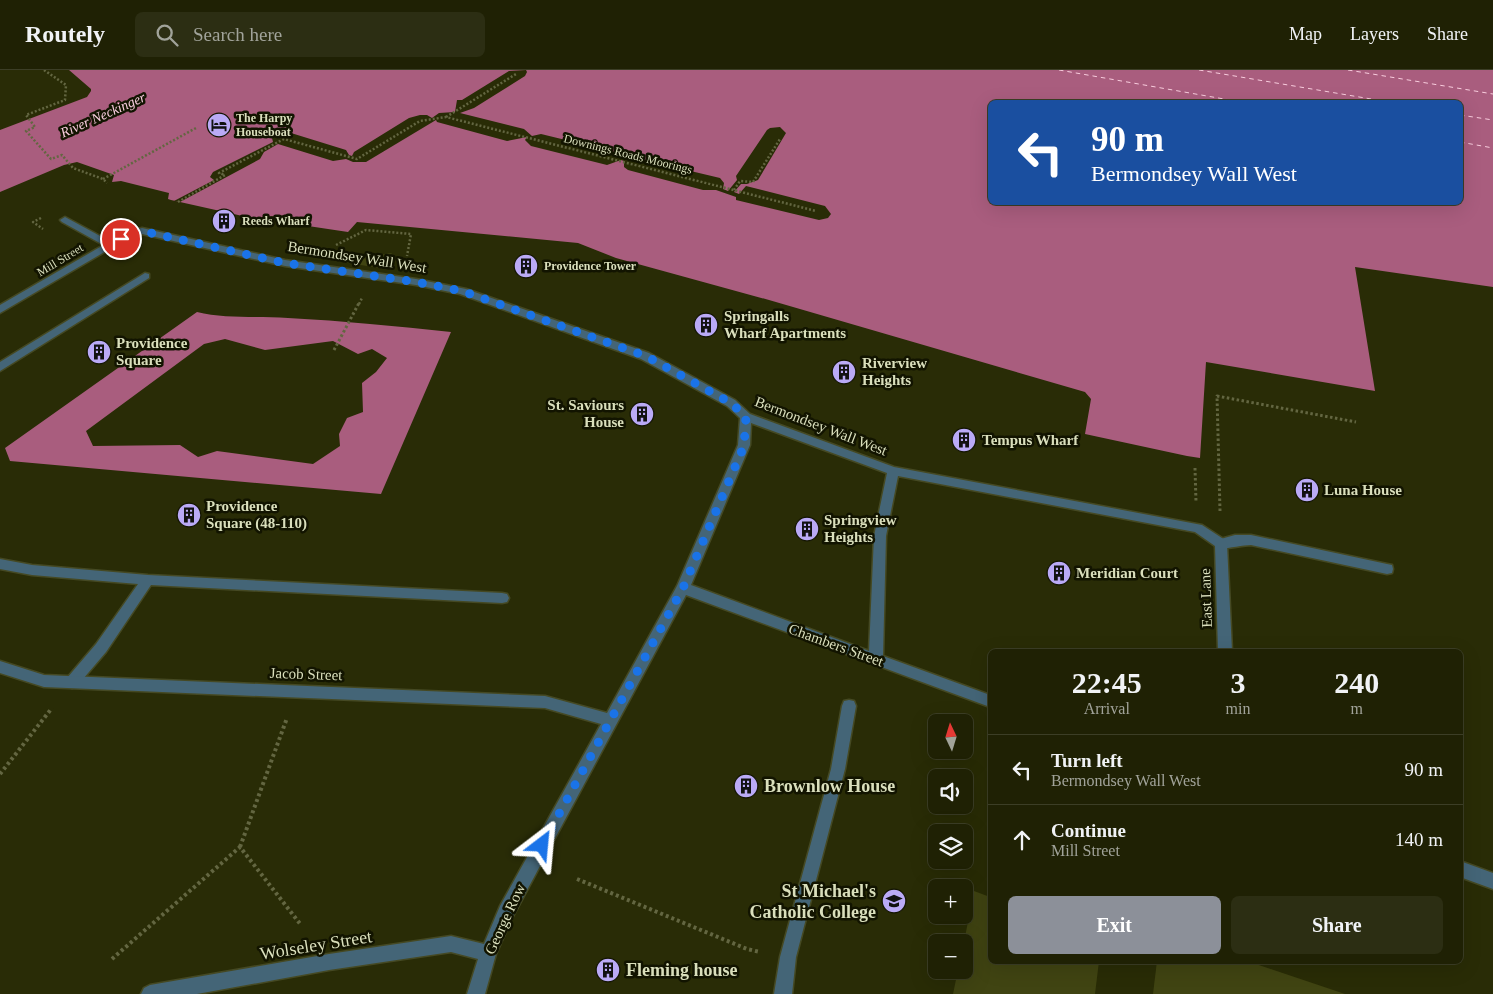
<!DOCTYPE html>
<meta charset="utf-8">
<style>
body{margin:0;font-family:"Times New Roman",serif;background:#2c2e13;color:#f1f3f6;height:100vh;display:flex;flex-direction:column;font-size:19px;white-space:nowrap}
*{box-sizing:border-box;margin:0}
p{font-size:16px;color:#a1a39a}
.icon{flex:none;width:28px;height:28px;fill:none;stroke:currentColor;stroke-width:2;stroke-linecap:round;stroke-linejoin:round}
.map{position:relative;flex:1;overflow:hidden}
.details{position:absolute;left:988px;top:579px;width:475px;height:315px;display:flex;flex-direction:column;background:#1f2104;border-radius:8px;box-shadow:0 5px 20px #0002,0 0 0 1px #3c3e26}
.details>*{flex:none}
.banner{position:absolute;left:988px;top:30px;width:475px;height:105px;border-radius:8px;box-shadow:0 5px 20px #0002,0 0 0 1px #3c3e26;background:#1a4fa0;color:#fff;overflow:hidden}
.needle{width:32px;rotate:356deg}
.fabs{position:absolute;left:928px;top:644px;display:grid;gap:10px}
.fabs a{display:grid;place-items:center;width:45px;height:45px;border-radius:8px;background:#1f2104;box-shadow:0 5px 20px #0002,0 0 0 1px #3c3e26;font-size:25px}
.pin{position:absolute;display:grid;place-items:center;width:42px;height:42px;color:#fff;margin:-21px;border:2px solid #fff;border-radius:50%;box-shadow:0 1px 5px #0007}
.me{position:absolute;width:55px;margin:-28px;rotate:29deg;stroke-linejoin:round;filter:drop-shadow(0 0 4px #0008)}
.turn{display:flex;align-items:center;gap:18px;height:105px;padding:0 20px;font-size:22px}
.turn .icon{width:65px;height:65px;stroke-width:2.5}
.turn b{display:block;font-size:35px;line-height:42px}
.eta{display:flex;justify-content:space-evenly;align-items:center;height:85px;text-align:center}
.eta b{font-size:30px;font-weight:700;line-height:35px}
.action{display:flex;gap:10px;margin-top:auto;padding:10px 20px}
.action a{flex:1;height:58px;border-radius:8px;background:#8c9099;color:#fff;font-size:20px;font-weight:700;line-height:58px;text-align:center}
.action a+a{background:#2c2e13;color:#f1f3f6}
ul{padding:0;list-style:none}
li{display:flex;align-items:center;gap:15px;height:70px;padding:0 20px;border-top:1px solid #3c3e26}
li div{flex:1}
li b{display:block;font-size:19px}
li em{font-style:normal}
header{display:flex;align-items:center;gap:30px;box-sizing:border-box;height:70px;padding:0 25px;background:#1f2104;border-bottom:1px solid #3c3e26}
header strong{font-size:24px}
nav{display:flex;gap:28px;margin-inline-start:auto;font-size:18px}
.search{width:350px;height:45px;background:#2c2e13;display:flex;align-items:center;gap:12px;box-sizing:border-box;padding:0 18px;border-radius:8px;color:#a1a39a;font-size:19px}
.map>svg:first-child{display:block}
.green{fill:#404412}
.water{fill:#a95d7e;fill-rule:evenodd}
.pier{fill:#292c06}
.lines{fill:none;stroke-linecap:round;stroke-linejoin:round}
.ferry{stroke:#f9cdde;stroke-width:1;stroke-dasharray:4.5 4;stroke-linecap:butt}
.lane-casing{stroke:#454923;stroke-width:3}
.street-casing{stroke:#454923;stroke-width:3}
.path-far2{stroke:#636641;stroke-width:2.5;stroke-dasharray:2 2;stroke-linecap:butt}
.path-far1{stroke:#636641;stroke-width:3;stroke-dasharray:2.5 2.5;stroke-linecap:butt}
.path{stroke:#636641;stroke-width:4;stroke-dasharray:3 3;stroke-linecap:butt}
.lane{fill:#446577;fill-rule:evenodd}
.street{fill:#446577;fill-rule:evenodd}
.route{stroke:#1a73e8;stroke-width:9;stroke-dasharray:0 16.2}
.labels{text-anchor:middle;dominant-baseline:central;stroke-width:5;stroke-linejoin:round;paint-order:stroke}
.far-poi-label{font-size:12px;font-weight:bold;fill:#dadfbc;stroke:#121400;text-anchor:start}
.far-street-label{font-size:12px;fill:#dadfbc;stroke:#121400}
.far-water-label{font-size:14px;font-style:italic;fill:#f9cdde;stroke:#121400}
.street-label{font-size:15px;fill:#dadfbc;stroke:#121400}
.poi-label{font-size:15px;font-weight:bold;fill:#dadfbc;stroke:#121400;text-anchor:start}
.near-poi-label{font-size:18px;font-weight:bold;fill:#dadfbc;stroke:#121400;text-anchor:start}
.near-street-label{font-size:18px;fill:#dadfbc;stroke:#121400}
</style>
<header>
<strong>Routely</strong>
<div class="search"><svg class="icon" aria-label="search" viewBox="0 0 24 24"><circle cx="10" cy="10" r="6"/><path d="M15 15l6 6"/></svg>Search here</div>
<nav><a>Map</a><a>Layers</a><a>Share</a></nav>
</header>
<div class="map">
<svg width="1493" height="924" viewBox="0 0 1493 924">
<rect width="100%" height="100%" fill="#292c06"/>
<g class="green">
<path d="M392 183 380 198 335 191Z"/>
<path d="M974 821 990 827V891H1099L1095 924H953L958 900H964V872Z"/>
<path d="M1157 891H1247L1345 924H1153Z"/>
</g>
<g class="water">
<path d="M69 0H1493V217L1355 197 1375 321 1206 292 1200 388 1187 386 1085 364 1091 329 1085 322 769 230 616 188 578 173 357 152 348 162 288 153V149L272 146 256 149 171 130 168 129 169 123 121 111 112 112 114 105 77 92 64 95 0 122V60L87 27 91 21V19ZM990 32H1460V132H990Z"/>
<path d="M197 242C225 249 259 246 288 248 343 251 397 256 451 262L381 424 10 391 5 378ZM225 269 265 280 333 271 358 284 372 279 387 288 376 302 362 313 363 342 347 348 339 364 340 376 313 394 217 381 198 387 180 375 93 376 86 361 204 274Z"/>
</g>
<path class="pier" d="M526 0 527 2 525 6 474 38 460 43 524 59 532 66 541 64 619 83 622 87 630 89 636 88 720 108 724 113 723 119 728 121 737 110 736 106 767 60 770 58 780 57 786 63 758 110 747 114H741L734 122 739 124 746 116 825 136 831 144 828 148 819 150 736 130V127L716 120H703L628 100 624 97V91L621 90 607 95 531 76 525 70 527 67 507 71 437 52 436 50 366 92H353L346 89 333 91 278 74 264 82 260 89 180 132 174 131 214 110 210 107 213 102 273 72 272 68 277 65 291 63 346 80 349 85 352 86 354 82 409 48 420 45H427L432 48 439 43 455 42 457 30H462L509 1Z"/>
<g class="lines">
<g class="ferry">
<path d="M1059 0 1241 32"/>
<path d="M1199 0 1389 32"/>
<path d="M1348 0 1493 24"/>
<path d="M1460 45 1493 50"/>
<path d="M1460 72 1493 78"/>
</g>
<g class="lane-casing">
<g id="lane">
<path d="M65 147 113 173 115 175 113 177H107L62 152 60 150Z"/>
<path d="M145 203 149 204V208L0 301V292Z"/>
<path d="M1235 465H1251L1387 494 1392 495 1393 499 1392 503 1387 504 1251 475C1242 475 1223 480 1217 478L1215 474 1217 470Z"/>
<path d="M0 489 32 495 148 505 502 523 507 524 509 528 507 532 502 533 151 515 106 582 77 616 72 618 67 616 65 612 67 608 96 574 138 514 32 505 0 499Z"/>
<path d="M849 630 854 631 856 636 845 699 796 887 792 924H774L780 887 831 699 842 636 844 631Z"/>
</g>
</g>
<g class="street-casing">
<g id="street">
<path d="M142 158 285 190 416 209 466 219 649 283 735 330 750 344 894 397 1202 455 1225 470 1227 474 1232 581H1218L1215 476 1195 462 898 406 886 466 883 586 990 625V637L686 525 512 848 496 884 485 924H467L478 889 451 882 329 900 197 924H141L144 918 150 915 329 884 451 866 484 874 500 836 601 654 545 638 44 617 0 603V591L44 605 545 626 607 643 677 516 738 375 740 348 727 336 641 289 460 224 416 215 285 196 142 164 113 177 0 243V235L107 173 130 161ZM751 353 887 403 874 466 869 581 691 515 750 375Z"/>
<path d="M1460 791 1493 803V819L1460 807Z"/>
</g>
</g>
<g class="path-far2">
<path d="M44 0 66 15 65 30 26 45 35 57 26 61 51 89 62 85 73 98 103 109 107 113"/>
<path d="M446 47 516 4"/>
<path d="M103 109 196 58"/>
<path d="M734 120 740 111 753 112 780 69"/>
<path d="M178 132 225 105 219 103 284 69 357 89 420 51 446 47 816 141"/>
<path d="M41 148 33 152 43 159"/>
<path d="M336 175 366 160 411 164 407 186"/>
<path d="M359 234 362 228"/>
</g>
<g class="path-far1">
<path d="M334 280 359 233"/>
<path d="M1195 398 1196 432"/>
<path d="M1220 441 1217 326 1356 352"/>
</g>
<g class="path">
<path d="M0 704 52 638"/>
<path d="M240 777 287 648"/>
<path d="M577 809 747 879 760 882"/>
<path d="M112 889 240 777 301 855"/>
</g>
<use href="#lane" class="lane"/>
<use href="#street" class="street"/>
</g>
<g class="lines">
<path class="route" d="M121 169 142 161 285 193 416 212 462 221 646 286 731 333 746 347 744 376 683 518 542 775"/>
</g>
<defs>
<g id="hotel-disc" transform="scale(1.25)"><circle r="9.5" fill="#baaaf6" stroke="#121400"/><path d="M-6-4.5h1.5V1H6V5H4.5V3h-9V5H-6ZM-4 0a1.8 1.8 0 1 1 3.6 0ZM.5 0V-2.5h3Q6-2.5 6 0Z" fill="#111"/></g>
<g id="building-disc" transform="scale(1.25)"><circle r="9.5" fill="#baaaf6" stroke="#121400"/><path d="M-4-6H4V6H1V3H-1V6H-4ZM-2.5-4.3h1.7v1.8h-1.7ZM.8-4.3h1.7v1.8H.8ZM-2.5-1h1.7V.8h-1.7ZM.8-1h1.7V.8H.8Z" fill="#111"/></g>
<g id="school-disc" transform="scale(1.25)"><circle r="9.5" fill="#baaaf6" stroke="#121400"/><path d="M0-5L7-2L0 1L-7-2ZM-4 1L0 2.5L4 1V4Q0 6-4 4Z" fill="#111"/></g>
</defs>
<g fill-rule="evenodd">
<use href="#hotel-disc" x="219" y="55"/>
<use href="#building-disc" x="224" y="151"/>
<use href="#building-disc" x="526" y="196"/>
<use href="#building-disc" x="706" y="255"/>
<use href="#building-disc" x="99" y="282"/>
<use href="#building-disc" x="844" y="302"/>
<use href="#building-disc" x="642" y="344"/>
<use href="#building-disc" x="964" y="370"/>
<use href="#building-disc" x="1307" y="420"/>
<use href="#building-disc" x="189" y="445"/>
<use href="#building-disc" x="807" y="459"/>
<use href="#building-disc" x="1059" y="503"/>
<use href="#building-disc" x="746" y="716"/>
<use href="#school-disc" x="894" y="831"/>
<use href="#building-disc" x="608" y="900"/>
</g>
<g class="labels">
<g class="far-poi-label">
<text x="236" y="48">The Harpy<tspan x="236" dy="14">Houseboat</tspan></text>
<text x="242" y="151">Reeds Wharf</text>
<text x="544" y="196">Providence Tower</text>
</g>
<g class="far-street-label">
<text transform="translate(628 84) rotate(14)">Downings Roads Moorings</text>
<text transform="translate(60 190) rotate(-31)">Mill Street</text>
</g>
<g class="far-water-label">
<text transform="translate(103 45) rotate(-24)">River Neckinger</text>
</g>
<g class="street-label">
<text transform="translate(357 187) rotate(9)">Bermondsey Wall West</text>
<text transform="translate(821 356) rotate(21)">Bermondsey Wall West</text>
<text transform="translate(1206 528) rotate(-92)">East Lane</text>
<text transform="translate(836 575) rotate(20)">Chambers Street</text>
<text transform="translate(306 604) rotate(2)">Jacob Street</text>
<text transform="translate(505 849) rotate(-65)">George Row</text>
</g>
<g class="poi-label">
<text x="724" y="246">Springalls<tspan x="724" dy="17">Wharf Apartments</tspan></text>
<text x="116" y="273">Providence<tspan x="116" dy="17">Square</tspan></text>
<text x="862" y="293">Riverview<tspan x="862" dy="17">Heights</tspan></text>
<text x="624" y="335" text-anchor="end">St. Saviours<tspan x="624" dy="17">House</tspan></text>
<text x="982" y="370">Tempus Wharf</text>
<text x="1324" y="420">Luna House</text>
<text x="206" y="436">Providence<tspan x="206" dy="17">Square (48-110)</tspan></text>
<text x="824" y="450">Springview<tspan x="824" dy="17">Heights</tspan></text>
<text x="1076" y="503">Meridian Court</text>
</g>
<g class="near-poi-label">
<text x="764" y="716">Brownlow House</text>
<text x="876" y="821" text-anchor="end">St Michael's<tspan x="876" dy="21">Catholic College</tspan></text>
<text x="626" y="900">Fleming house</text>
</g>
<g class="near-street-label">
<text transform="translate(316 875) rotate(-9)">Wolseley Street</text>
</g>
</g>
</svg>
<div class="fabs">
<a><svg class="needle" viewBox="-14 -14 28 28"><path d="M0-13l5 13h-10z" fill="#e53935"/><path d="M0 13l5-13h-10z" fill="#a1a39a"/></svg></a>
<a><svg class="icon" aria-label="sound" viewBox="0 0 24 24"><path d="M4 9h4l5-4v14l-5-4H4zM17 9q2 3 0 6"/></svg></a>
<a><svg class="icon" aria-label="layers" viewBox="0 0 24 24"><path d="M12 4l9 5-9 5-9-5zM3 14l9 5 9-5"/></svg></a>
<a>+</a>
<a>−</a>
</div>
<div class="pin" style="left:121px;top:169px;background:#d93025"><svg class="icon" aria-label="arrive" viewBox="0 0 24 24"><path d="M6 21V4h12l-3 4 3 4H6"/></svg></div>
<svg class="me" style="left:542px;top:775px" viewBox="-20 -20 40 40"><path d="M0-17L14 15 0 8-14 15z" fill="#1a73e8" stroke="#fff" stroke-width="4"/></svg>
<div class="banner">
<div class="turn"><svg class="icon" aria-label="left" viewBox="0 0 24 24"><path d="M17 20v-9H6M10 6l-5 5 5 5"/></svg><div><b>90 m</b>Bermondsey Wall West</div></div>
</div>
<section class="details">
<div class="eta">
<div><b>22:45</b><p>Arrival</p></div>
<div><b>3</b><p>min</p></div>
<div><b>240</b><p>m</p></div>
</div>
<ul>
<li><svg class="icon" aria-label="left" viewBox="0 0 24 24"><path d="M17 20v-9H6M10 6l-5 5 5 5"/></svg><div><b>Turn left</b><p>Bermondsey Wall West</p></div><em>90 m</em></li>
<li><svg class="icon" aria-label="ahead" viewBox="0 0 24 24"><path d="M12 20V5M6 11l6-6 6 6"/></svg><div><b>Continue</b><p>Mill Street</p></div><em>140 m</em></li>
</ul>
<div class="action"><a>Exit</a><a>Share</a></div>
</section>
</div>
